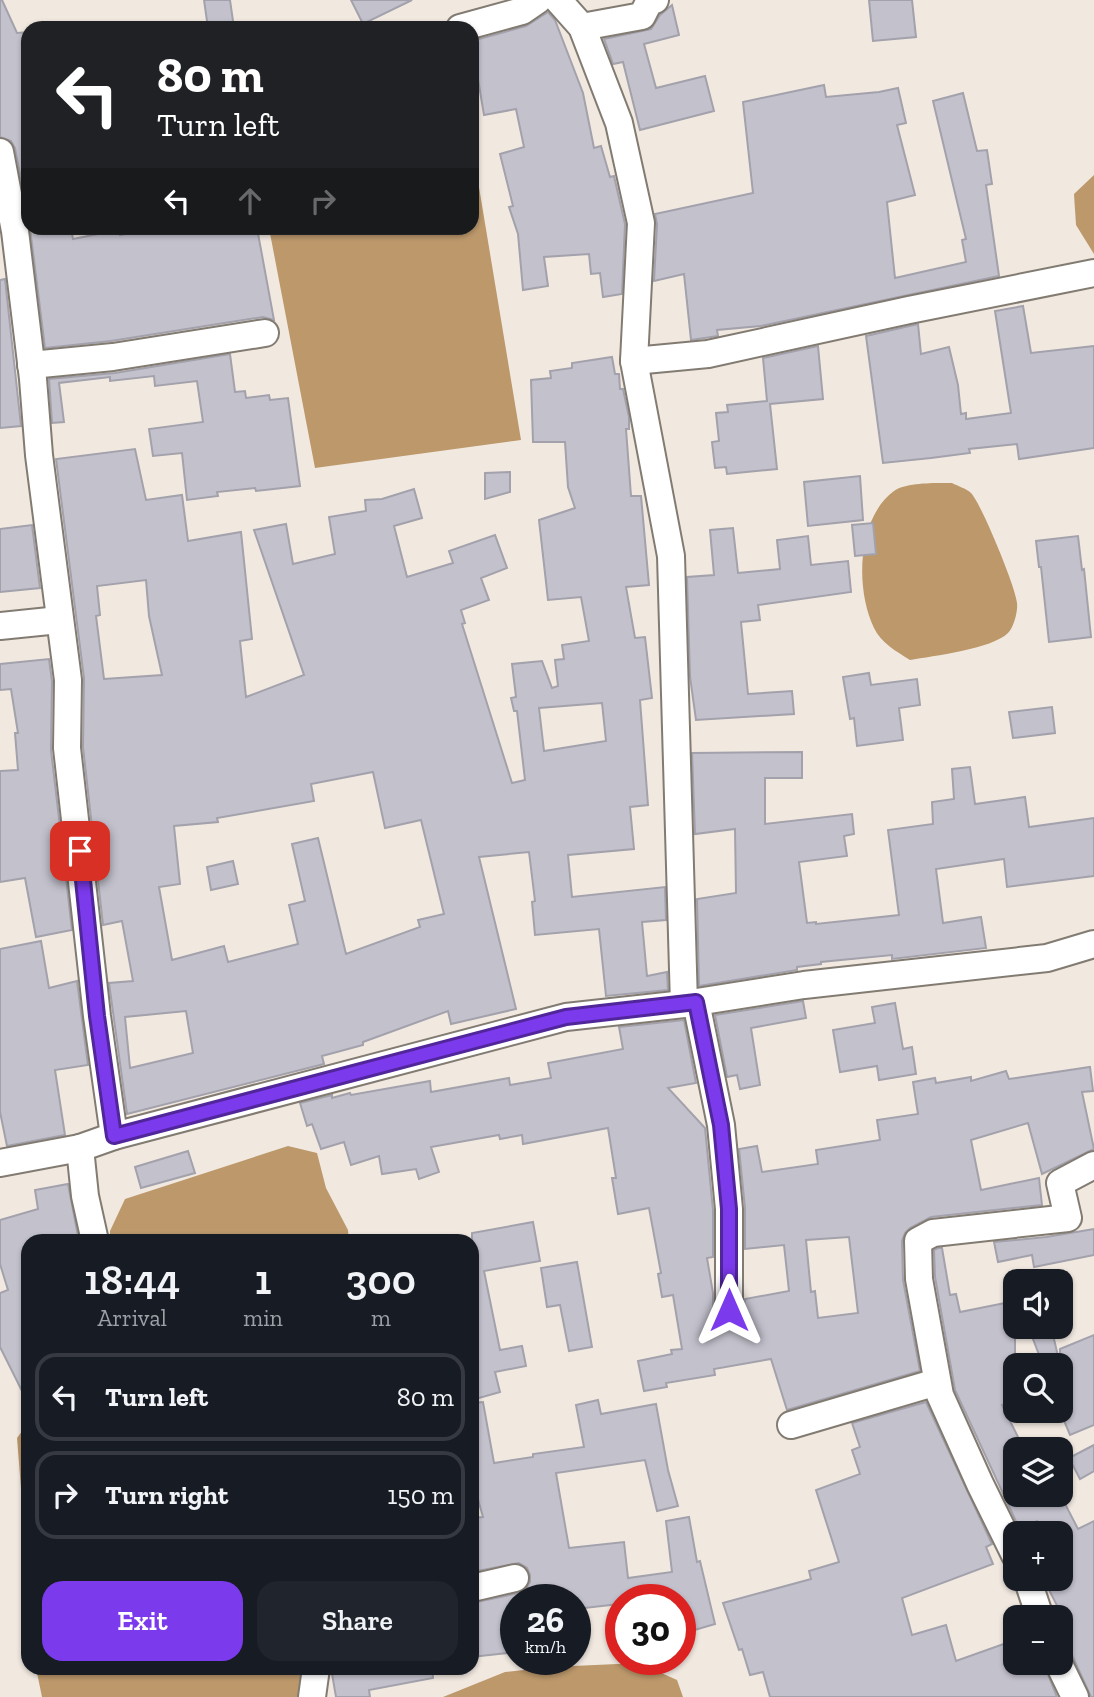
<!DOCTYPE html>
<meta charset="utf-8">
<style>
body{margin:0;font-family:"Zilla Slab",serif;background:#20242c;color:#f1f3f6;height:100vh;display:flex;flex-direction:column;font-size:26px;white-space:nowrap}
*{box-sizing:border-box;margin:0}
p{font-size:23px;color:#9ea1a6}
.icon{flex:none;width:38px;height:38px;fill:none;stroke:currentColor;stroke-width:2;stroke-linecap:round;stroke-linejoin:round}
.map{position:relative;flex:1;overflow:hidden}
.side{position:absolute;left:21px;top:1234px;width:458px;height:441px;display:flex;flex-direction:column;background:#171b24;border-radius:21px;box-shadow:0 2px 5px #0004}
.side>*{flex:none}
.banner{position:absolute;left:21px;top:21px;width:458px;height:214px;border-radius:21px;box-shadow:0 2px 5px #0004;background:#202124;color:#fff;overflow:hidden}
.buttons{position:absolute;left:1003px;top:1269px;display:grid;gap:14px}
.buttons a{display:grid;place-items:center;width:70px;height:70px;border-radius:14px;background:#171b24;box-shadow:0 2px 5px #0004;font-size:35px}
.speed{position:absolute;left:500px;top:1584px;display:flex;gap:14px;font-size:35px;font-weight:700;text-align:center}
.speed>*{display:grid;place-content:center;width:91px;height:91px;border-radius:50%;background:#171b24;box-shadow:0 2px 5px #0004;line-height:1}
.speed small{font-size:18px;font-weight:400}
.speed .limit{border:10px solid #d22;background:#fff;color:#111}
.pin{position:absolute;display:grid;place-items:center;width:60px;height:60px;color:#fff;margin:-30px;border-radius:14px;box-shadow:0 4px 10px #0006}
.me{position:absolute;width:77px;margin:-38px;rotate:0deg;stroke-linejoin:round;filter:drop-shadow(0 0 5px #0008)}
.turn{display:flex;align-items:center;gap:24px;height:147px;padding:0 21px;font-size:32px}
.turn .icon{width:91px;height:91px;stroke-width:2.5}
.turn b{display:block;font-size:49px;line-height:60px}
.lanes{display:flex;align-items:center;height:66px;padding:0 21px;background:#0003;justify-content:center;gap:35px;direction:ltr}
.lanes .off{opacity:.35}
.eta{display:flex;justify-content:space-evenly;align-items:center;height:119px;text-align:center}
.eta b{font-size:42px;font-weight:600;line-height:49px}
.action{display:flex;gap:14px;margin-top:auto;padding:14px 21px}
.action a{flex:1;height:80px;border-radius:21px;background:#7c3aed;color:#fff;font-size:28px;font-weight:600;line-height:80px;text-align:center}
.action a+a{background:#20242c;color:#f1f3f6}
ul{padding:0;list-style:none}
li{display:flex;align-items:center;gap:21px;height:88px;margin:0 14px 10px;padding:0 7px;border:4px solid #363941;border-radius:21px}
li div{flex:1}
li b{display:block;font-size:26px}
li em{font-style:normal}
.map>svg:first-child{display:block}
.water{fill:#bc986b}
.building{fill:#c3c1cc;stroke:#a3a1ab;stroke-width:2;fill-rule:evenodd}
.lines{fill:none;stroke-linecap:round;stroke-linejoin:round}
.minor-casing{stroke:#827b72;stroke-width:30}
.minor{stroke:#fff;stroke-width:26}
.route-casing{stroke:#51269a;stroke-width:18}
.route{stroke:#7c3aed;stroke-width:12}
</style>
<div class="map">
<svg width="1094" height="1697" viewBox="0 0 1094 1697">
<rect width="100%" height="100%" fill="#f1e9e0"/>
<g class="water">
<path d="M473 151 521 440 315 468 269 228H472Z"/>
<path d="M1094 175V254L1076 225 1074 194Z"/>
<path d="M952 483C958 486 967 489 971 493 981 503 1016 588 1017 603 1018 611 1014 627 1008 633 992 649 933 656 910 660 896 651 881 643 874 628 855 589 857 518 894 491 906 482 937 483 952 483Z"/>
<path d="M288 1146 317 1153 326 1188 348 1230 349 1241H110V1231L125 1199Z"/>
<path d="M28 1423V1576L17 1438Z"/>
<path d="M639 1663 677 1680 683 1697H443L505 1672 551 1667Z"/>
<path d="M36 1668H300L301 1697H42Z"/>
</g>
<g class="building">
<path d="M0 0H2L17 33 28 32V215L15 148 11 141 0 137Z"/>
<path d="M204 0H230L234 28H208Z"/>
<path d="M351 0H412L363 24Z"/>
<path d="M869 0H912L916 37 873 41Z"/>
<path d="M672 5 679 35 644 44 656 88 705 76 714 111 640 130 623 62 613 64 604 39 651 29 660 15Z"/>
<path d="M548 12 555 20 583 93 594 148 601 146 610 177 614 176 625 224 622 294 603 297 600 273 591 274 589 254 544 257 548 286 523 290 518 234 509 207 513 206 500 154 524 147 516 109 484 115 476 67 472 68V41L526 26Z"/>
<path d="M824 85 826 97 879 92 898 88 906 123 897 125 915 195 887 202 895 278 966 262 962 240 966 239 933 101 963 93 977 151 987 150 992 184 986 185 999 276 761 326 717 330 718 336 691 340 684 274 654 281 657 224 655 214 753 193 743 102Z"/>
<path d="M30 228H71L73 239 118 230 120 235 158 228H257L274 320 263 317 111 341 45 348Z"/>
<path d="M5 279 21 426 0 428V280Z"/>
<path d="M1023 306 1031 353 1094 346V448L1019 459 1017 444 969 449 970 453 931 458 883 463 866 336 918 324 921 354 949 347 958 385 961 414 966 413V419L1011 413 995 311Z"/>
<path d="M818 346 823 399 770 404 777 469 727 474 726 467 715 468 712 442 719 441 716 413 728 412 727 405 767 401 763 358Z"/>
<path d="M230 354 235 392 245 391 246 398 269 395 270 400 288 398 300 486 256 491 255 488 217 492 218 496 187 500 182 453 153 456 149 429 203 422 197 381 155 386 154 376 110 381V377L59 383 64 422 52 423 49 379 115 373Z"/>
<path d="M612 357 615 374H619L620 389H623L629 417V429H626L631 496H641L649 585 626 587 635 638 645 637 652 698 640 700 648 805 630 807 634 849 568 855 572 897 665 887 666 920 642 922 647 976 667 972 668 990 606 996 599 929 535 935 532 902 535 901 529 852 479 857 516 1009 451 1024 448 1011 363 1042V1045L322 1056 324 1064 127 1114 109 983 133 981 122 921 103 925 83 747 84 678 56 459 135 449 146 500 182 495 188 541 241 532 252 639 240 641 246 697 304 675 254 530 286 524 293 564 335 554 329 517 366 511 365 500 382 499 414 489 422 518 394 526 407 577 453 563 449 551 495 535 507 568 481 578 489 600 461 610 465 623 462 624 512 783 525 780 517 711H514L511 698 516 697 512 664 542 661 552 688 558 686 555 660 564 659 562 645 589 641 581 597 548 600 539 520 575 508 568 487 565 442H533L531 380 551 378 550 371 572 368V363ZM146 580 149 616 162 675 104 679 96 616 100 615 97 586ZM602 703 606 741 544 751 539 708ZM373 772 385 828 421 820 444 914 418 920 420 927 346 954 318 838 292 844 305 901 289 905 298 944 228 962 224 946 172 960 159 887 180 884 174 826 218 822 217 818 314 801 311 784ZM186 1011 193 1053 130 1068 125 1017Z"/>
<path d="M510 472V492L485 499V473Z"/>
<path d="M860 476 863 520 808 526 804 482Z"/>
<path d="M873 523 876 554 855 556 852 525Z"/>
<path d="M32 525 40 588 0 592V529Z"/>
<path d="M733 528 738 573 780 569 777 540 808 536 811 565 848 561 851 592 758 605 760 620 741 622 748 694 792 691 794 714 696 720 690 677 687 577 714 575 710 530Z"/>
<path d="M1078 536 1082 570 1084 569 1091 637 1049 642 1041 567H1039L1036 541Z"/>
<path d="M49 659 52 681 51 750 72 930 36 937 25 878 0 882V771L18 770 15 733H18L11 689 0 690V664Z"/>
<path d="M869 673 871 685 917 679 920 705 899 708 903 740 857 746 854 718 850 719 843 677Z"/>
<path d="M1052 707 1055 733 1013 738 1009 712Z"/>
<path d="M802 752V778H765V824L852 814 854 834 844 836 847 856 799 862 807 923 816 922V924L899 915 888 830 933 824 932 802 954 799 952 769 970 767 975 804 1025 797 1029 827 1094 818V876L1007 887 1004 859 936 869 943 923 981 917 986 948 892 959V955L821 962V964L797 967V970L699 986 697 899 736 893 735 829 695 834 692 753Z"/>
<path d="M233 861 238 884 211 890 207 867Z"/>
<path d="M41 941 49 988 77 981 88 1065 55 1070 65 1135 7 1146 0 1112V949Z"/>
<path d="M803 1001 806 1018 751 1028 760 1085 740 1089 737 1075 727 1077 715 1015Z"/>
<path d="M895 1003 903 1049 912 1047 916 1074 879 1080 877 1066 840 1072 833 1030 875 1023 872 1007Z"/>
<path d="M684 1020 696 1083 668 1088 705 1128 713 1210V1257L707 1258 713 1293V1311L716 1318 722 1324H736L742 1318 745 1299 789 1291 784 1245 745 1249V1208L739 1149 757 1146 762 1172 818 1164 816 1150 880 1140 877 1120 918 1114 913 1082 935 1078 936 1083 971 1077V1081L1006 1071 1009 1079 1090 1067 1093 1091 1082 1092 1094 1149 1042 1174 1028 1123 971 1140 981 1190 1039 1178 1042 1205 931 1217 910 1228 905 1233 902 1241 903 1280 920 1371 787 1410 771 1359 714 1369 715 1375 666 1383 667 1387 644 1391 638 1361 672 1354 671 1350 682 1349 673 1295 662 1297 658 1274 661 1273 649 1208 618 1214 612 1178H616L608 1128 523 1144 522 1135 500 1139 499 1135 431 1147 439 1172 419 1179 416 1169 382 1174 379 1156 351 1165 344 1142 321 1149 312 1124 307 1126 300 1103 332 1095V1098L350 1093 351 1095 430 1081 431 1092 509 1078 510 1085 551 1078 548 1063 623 1049 619 1027ZM849 1237 858 1313 818 1318 815 1291 811 1292 806 1240Z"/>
<path d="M188 1151 195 1173 141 1188 135 1167Z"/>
<path d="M68 1184 79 1241H28V1403L0 1347V1293L8 1290 0 1264V1220L38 1209 35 1190Z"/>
<path d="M533 1222 540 1261 484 1271 500 1350 522 1346 526 1366 495 1372 500 1392 472 1400V1233Z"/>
<path d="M1094 1229V1255L1034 1267 1032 1255 998 1262 994 1242 1046 1237Z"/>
<path d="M938 1248H942L950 1295 956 1294 960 1312 1015 1301V1400L1002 1405 1022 1445 1015 1448V1494H1060L1078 1529 1094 1521V1697H1091L1072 1655 1067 1649 1060 1647V1631L1068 1627 1046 1584 1060 1578V1533H1043L1037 1521 1020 1530 955 1390 935 1277 934 1250Z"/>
<path d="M577 1262 592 1347 569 1351 560 1305 547 1307 541 1268Z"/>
<path d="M1028 1326H1051L1060 1365H1043Z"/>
<path d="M1094 1335V1425L1070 1435 1060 1411V1349Z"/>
<path d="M598 1400 601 1414 656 1404 668 1470 678 1506 657 1511 645 1460 556 1473 569 1548 624 1542 628 1578 672 1572 666 1521 689 1517 697 1562 700 1561 715 1624 681 1634V1600H619V1604L576 1609V1600H516V1649L507 1650V1653L472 1657V1603L519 1593 526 1589 530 1582V1575L527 1568 519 1563 472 1572V1518L483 1517 472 1478V1403L483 1402 494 1463 533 1457V1454L584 1447 576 1405Z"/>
<path d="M926 1402 992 1544 986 1547 993 1564 902 1598 912 1635 946 1625 956 1661 1015 1640V1662H1043L1057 1697H770L763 1672 750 1675 742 1649 739 1650 723 1603 811 1579 809 1571 839 1562 816 1490 860 1474 852 1450 860 1447 852 1423Z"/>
<path d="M1094 1445V1471L1080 1479 1069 1458Z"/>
<path d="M331 1668H432L433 1678 369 1690 370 1697H336Z"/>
</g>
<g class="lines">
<g class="minor-casing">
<g id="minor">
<path d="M558 0 582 27 619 123 641 223 634 361 671 556 684 1004"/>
<path d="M582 27 642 16 649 2 655 0"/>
<path d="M460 28 522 11 538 0"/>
<path d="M0 152 15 231 33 379 39 455 68 680 67 748 97 1016 114 1136"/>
<path d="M634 361 708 354 909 310 1094 273"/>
<path d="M31 365 113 357 265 333"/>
<path d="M0 626 59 620"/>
<path d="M696 1002 721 1125 729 1209V1310"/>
<path d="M80 1148 85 1196 95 1241"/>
<path d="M0 1163 80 1148 114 1136 566 1017 684 1004 804 985 1047 958 1094 944"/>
<path d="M791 1425 937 1382"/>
<path d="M1015 1555 980 1484 940 1395 919 1279 918 1241 933 1233 1068 1218 1060 1183 1094 1165"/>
<path d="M1027 1578 1040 1617"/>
<path d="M472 1588 515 1578"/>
<path d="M1058 1662 1075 1697"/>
<path d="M312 1697 316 1668"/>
</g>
</g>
<use href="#minor" class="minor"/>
</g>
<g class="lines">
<g class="route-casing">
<path id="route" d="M80 851 97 1016 114 1136 566 1017 696 1002 721 1125 729 1209V1310"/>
</g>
<use href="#route" class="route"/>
</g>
</svg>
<div class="buttons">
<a><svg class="icon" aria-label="sound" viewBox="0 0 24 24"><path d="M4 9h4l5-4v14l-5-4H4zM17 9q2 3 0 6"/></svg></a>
<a><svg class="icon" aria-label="search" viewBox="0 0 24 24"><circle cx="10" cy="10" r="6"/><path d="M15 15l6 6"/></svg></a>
<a><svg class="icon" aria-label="layers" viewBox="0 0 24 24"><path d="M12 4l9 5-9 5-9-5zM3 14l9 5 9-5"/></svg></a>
<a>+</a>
<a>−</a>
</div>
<div class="speed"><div>26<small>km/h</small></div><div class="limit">30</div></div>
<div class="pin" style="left:80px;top:851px;background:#d93025"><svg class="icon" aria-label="arrive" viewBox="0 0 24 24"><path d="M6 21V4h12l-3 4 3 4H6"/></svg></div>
<svg class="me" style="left:729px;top:1310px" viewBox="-20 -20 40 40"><path d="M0-17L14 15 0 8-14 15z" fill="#7c3aed" stroke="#fff" stroke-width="4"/></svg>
<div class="banner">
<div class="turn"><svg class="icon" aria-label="left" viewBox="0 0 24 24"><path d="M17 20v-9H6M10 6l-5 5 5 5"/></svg><div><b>80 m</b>Turn left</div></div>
<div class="lanes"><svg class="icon" aria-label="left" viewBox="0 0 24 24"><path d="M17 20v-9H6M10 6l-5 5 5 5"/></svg><svg class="icon off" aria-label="ahead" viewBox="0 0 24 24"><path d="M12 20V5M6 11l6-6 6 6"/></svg><svg class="icon off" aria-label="right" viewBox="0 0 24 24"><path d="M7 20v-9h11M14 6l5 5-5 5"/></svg></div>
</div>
<section class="side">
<div class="eta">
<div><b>18:44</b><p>Arrival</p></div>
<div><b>1</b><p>min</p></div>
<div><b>300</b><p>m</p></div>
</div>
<ul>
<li><svg class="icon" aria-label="left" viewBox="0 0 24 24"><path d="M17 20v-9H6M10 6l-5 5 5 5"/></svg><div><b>Turn left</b></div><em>80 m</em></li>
<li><svg class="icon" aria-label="right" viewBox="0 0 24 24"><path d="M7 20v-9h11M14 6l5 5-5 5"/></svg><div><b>Turn right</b></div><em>150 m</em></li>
</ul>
<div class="action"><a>Exit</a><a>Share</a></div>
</section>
</div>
